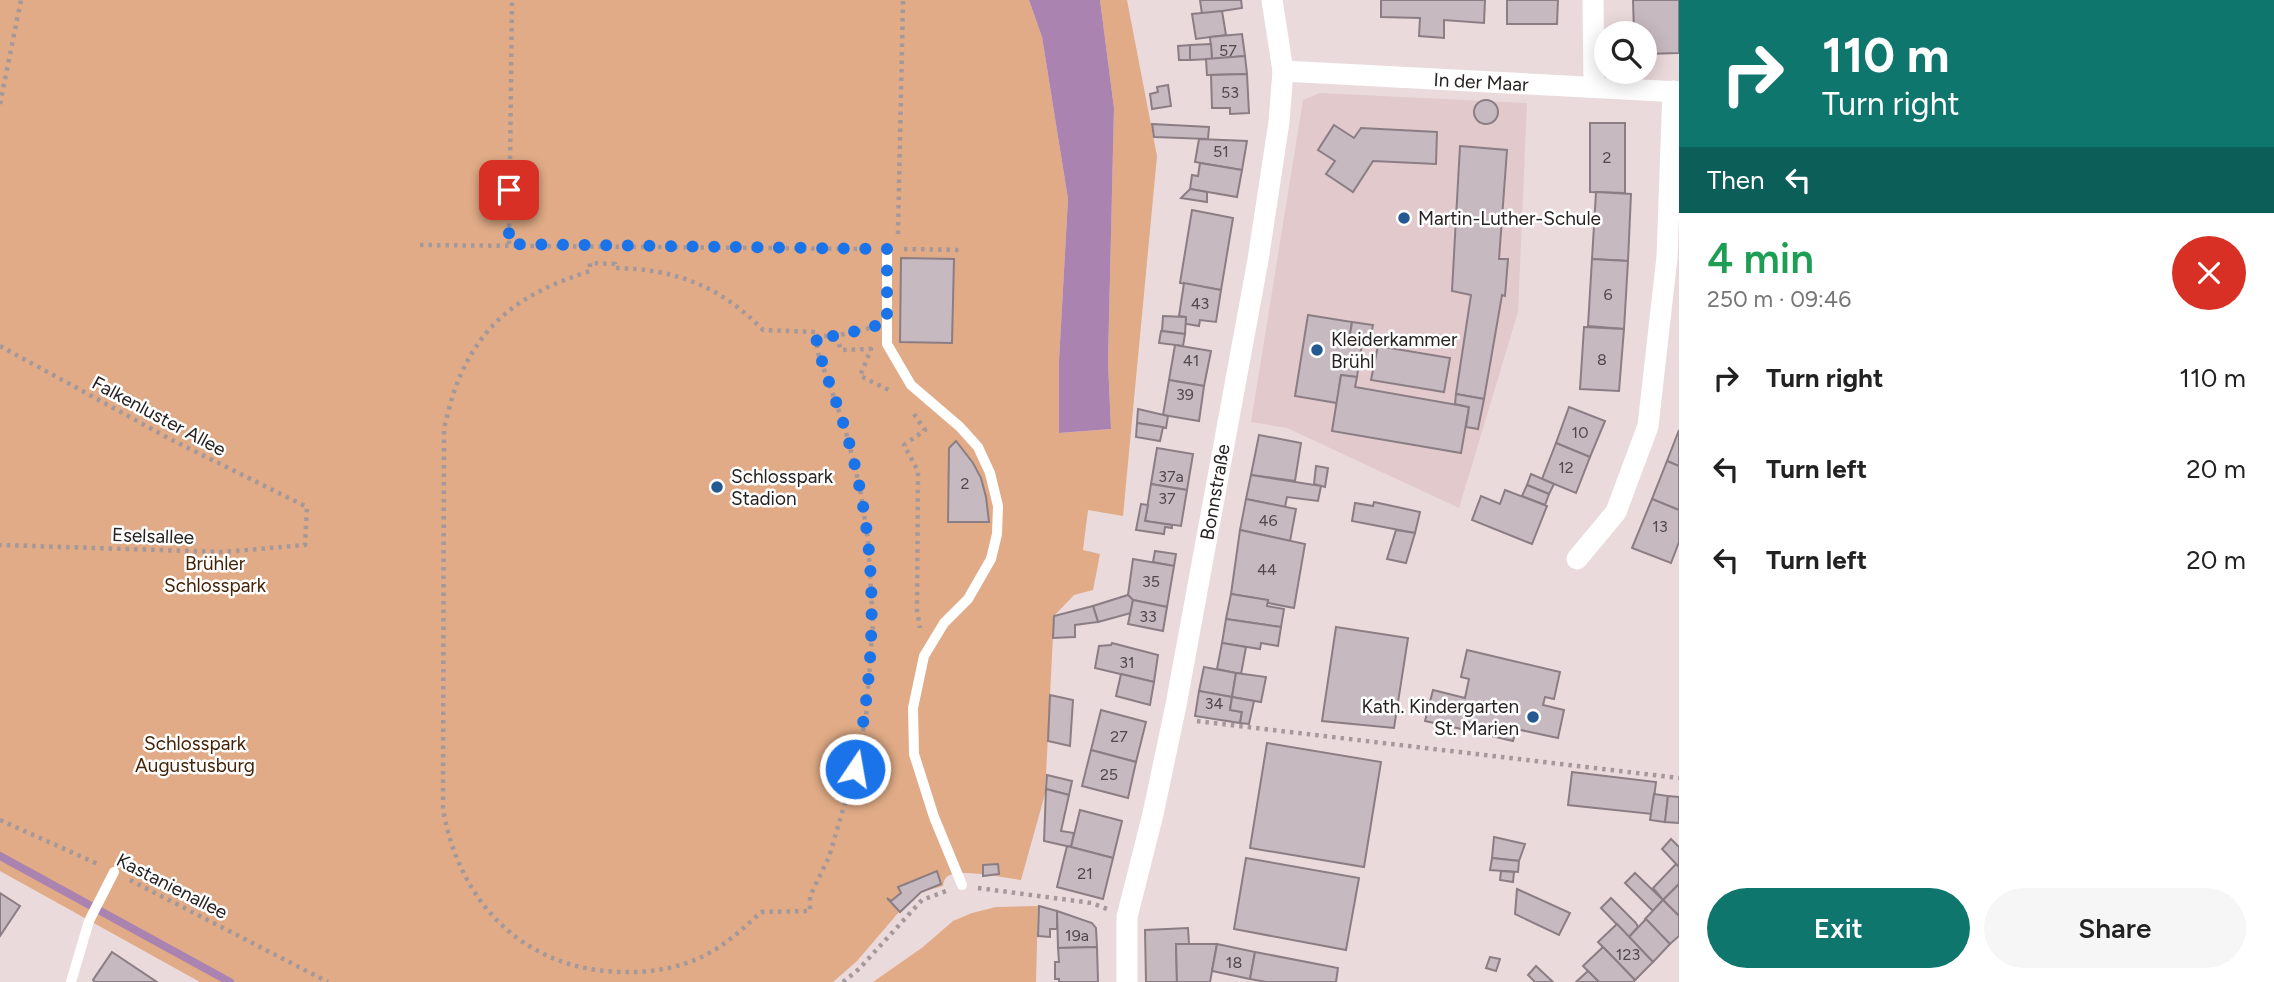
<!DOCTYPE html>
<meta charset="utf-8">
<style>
body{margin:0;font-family:Figtree,sans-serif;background:#f6f6f6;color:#222;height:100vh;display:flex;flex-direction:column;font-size:26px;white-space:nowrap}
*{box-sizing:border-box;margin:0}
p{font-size:23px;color:#767676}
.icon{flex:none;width:38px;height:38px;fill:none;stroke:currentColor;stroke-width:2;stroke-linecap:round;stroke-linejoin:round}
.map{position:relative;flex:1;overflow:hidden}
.details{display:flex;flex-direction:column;background:#fff;width:595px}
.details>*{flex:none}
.hud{background:#0f766e;color:#fff;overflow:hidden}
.controls{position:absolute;left:1594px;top:21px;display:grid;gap:14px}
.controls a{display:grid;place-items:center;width:63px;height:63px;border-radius:50%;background:#fff;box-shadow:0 4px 18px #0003;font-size:35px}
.pin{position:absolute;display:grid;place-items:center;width:60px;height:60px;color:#fff;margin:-30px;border-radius:14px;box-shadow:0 4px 10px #0006}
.me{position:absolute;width:77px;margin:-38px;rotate:12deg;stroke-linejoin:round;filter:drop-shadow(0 0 5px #0008)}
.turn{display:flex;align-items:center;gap:24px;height:147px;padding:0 28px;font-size:32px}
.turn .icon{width:91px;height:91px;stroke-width:2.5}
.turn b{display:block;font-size:49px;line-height:60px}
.then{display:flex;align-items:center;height:66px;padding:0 28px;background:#0003;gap:14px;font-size:26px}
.round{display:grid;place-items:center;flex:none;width:74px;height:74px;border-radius:37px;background:#f6f6f6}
.head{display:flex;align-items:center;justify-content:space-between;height:119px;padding:0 28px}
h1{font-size:42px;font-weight:600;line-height:52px;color:#1e9e55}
.cta{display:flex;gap:14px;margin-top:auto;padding:14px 28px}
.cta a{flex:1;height:80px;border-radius:42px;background:#0f766e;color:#fff;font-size:28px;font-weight:600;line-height:80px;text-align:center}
.cta a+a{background:#f6f6f6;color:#222}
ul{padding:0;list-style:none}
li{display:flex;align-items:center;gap:21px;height:91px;padding:0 28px}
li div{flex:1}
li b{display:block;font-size:26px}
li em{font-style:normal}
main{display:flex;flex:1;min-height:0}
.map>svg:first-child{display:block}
.built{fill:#e1c9cc}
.green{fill:#e0ab86}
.water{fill:#ab83b0}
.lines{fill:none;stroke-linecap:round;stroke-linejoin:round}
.stream{stroke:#ab83b0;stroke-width:8}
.building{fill:#c7b9c0;stroke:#8b7d84;stroke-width:2}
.path{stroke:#a5989a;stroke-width:4.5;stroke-dasharray:3.5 5;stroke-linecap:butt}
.service{stroke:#fff;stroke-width:10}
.minor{stroke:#fff;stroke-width:21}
.route{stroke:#1a73e8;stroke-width:12;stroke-dasharray:0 21.6}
.poi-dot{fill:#255992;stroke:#fff;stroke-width:2.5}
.labels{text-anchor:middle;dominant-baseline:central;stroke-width:5;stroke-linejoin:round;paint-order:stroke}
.number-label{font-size:16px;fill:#50484a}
.street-label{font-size:19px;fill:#282222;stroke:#fff}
.poi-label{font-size:19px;fill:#282222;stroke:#fff;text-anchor:start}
.park-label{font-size:19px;fill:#452205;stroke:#fff}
</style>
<main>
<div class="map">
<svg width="1679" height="982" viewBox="0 0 1679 982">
<rect width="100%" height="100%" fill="#ebdadc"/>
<path class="built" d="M1320 93 1527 103 1518 312 1459 508 1287 428 1251 422 1303 100Z"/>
<g class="green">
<path d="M0 0H1029L1042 37 1068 199 1059 361 1060 433 1111 429 1108 362 1114 108 1100 0H1127L1157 156 1123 516 1088 510 1083 550 1100 554 1093 590 1074 595 1054 616 1045 794 1021 880C1005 878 959 868 948 876 944 879 944 881 943 886L922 892 899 912 857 961 833 982H200L0 871Z"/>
<path d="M1038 906 1036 982H873L923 947 953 921 972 913 996 907Z"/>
</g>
<path class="water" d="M1029 0H1100L1114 108 1108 362 1111 429 1059 433V361L1068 199 1042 37Z"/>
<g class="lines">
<path class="stream" d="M0 856 230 982"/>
</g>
<g class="building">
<path d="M1200 0H1241L1242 8 1202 14Z"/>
<path d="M1381 0H1485L1484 23 1444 20V38L1419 36 1420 18 1381 17Z"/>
<path d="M1507 0H1558L1557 24H1507Z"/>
<path d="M1633 0H1679V53L1645 54V33H1634Z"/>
<path d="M1222 11 1226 35 1196 39 1192 14Z"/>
<path d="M1242 34 1245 56 1212 59 1210 37Z"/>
<path d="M1211 44 1212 59 1190 60V45Z"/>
<path d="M1190 45V60H1179L1178 46Z"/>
<path d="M1245 56 1247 74 1207 75 1206 59Z"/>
<path d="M1247 74 1249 113 1230 114V108H1212L1211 75Z"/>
<path d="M1168 85 1171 106 1152 109 1150 94 1158 92 1157 87Z"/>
<circle cx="1486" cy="112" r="12"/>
<path d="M1590 123H1625V193L1590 192Z"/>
<path d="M1152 124 1209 127 1208 139 1154 137Z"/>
<path d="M1334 125 1354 138 1361 128 1437 132 1436 164 1373 161 1353 192 1326 174 1335 161 1318 150Z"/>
<path d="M1199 139 1247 141 1242 170 1195 162Z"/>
<path d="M1460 146 1507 150 1499 259H1508L1505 296 1502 295 1484 399 1456 394 1471 295 1452 291Z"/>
<path d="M1200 163 1242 170 1237 197 1190 189 1192 175 1198 176Z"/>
<path d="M1190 189 1207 192V202L1181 198Z"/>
<path d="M1596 192 1631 194 1628 261 1592 259Z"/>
<path d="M1192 210 1233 218 1221 290 1180 283Z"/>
<path d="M901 258 954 259 952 343 900 342Z"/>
<path d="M1592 259 1628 261 1624 329 1588 326Z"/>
<path d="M1184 283 1221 290 1216 322 1200 320 1199 326 1187 324H1185L1186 317 1179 316Z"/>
<path d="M1308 315 1352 322 1349 341 1362 344 1357 377 1341 375 1337 403 1295 396Z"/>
<path d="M1163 316 1186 317 1185 334 1162 331Z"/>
<path d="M1352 322 1373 325 1369 345 1349 341Z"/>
<path d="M1584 327 1624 329 1619 391 1580 389Z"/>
<path d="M1161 331 1185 334 1183 346 1159 343Z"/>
<path d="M1175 345 1211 351 1204 386 1169 380Z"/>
<path d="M1378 346 1450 358 1444 392 1371 380Z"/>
<path d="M1341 375 1357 377 1355 387 1469 407 1461 453 1332 431Z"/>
<path d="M1169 380 1204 386 1199 421 1163 415Z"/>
<path d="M1456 394 1484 399 1478 429 1466 427 1469 407 1455 404Z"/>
<path d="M1569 407 1605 421 1590 457 1556 443Z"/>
<path d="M1138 409 1168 416 1166 428 1137 423Z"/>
<path d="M1137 423 1163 427 1160 441 1136 437Z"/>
<path d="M1679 430V466L1667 461Z"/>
<path d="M1259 435 1301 443 1295 481 1251 475Z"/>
<path d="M956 441 973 463 981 478 986 497 989 522H948L949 448Z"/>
<path d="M1556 443 1590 457 1576 493 1542 479Z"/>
<path d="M1157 448 1193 454 1187 490 1151 484Z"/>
<path d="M1667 461 1679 466V510L1652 499Z"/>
<path d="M1316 466 1328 468 1325 487 1314 484Z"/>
<path d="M1531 474 1554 484 1549 494 1527 485Z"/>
<path d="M1251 475 1321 486 1318 501 1287 497 1285 507 1246 499Z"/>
<path d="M1151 484 1187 490 1181 526 1145 521Z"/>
<path d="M1527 485 1549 494 1545 505 1522 496Z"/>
<path d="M1505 490 1547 506 1532 544 1472 520 1481 496 1500 504Z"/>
<path d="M1246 499 1296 509 1290 541 1240 530Z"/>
<path d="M1652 499 1679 510V542L1671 563 1632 548Z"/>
<path d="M1374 502 1420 512 1415 533 1352 521 1355 503 1373 506Z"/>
<path d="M1141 504 1148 505 1145 521 1172 525V528L1165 527 1164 534 1136 530Z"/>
<path d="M1240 530 1305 544 1294 608 1268 603V600L1231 594Z"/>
<path d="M1396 530 1415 533 1406 563 1387 559Z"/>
<path d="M1155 551 1176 554 1174 566 1153 562Z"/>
<path d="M1133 559 1174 566 1167 607 1133 600 1128 595Z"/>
<path d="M1231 594 1268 600 1267 606 1284 609 1281 627 1226 619Z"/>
<path d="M1128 595 1133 600 1131 613 1098 622 1093 606Z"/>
<path d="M1133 600 1167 607 1163 631 1128 624Z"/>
<path d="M1093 606 1098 622 1075 625V637L1053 638 1054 616Z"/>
<path d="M1226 619 1281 627 1278 646 1261 643 1260 649 1222 643Z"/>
<path d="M1336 627 1408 638 1394 728 1322 721Z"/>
<path d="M1112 643 1158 655 1154 682 1095 668 1099 646 1111 645Z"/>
<path d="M1222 643 1246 647 1241 674 1217 669Z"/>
<path d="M1467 650 1560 672 1554 699 1545 697 1543 705 1564 710 1558 738 1516 729 1513 741 1474 732 1476 724 1468 722 1466 730 1425 721 1433 690 1465 698 1469 679 1461 677Z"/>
<path d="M1204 667 1236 673 1232 697 1199 691Z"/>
<path d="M1236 673 1266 677 1261 702 1232 697Z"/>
<path d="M1121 674 1154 682 1150 705 1116 696Z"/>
<path d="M1199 691 1232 697 1230 710 1242 712 1240 723 1195 716Z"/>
<path d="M1050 695 1073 700 1070 746 1048 741Z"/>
<path d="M1232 697 1254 701 1249 724 1240 723 1242 712 1230 710Z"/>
<path d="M1101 710 1146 722 1136 762 1091 750Z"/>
<path d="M1267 743 1381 762 1364 867 1250 848Z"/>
<path d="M1091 750 1136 762 1128 798 1082 786Z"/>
<path d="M1572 772 1656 782 1652 814 1568 805Z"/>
<path d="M1047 775 1072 781 1069 795 1046 789Z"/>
<path d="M1046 789 1069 795 1061 831 1074 833 1071 847 1044 841Z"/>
<path d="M1654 794 1668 796 1665 822 1650 820Z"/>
<path d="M1668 796 1679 797V823L1665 822Z"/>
<path d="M1080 810 1122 821 1113 858 1071 847Z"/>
<path d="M1494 837 1525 844 1519 861 1492 858Z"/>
<path d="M1671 839 1679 847V867L1662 849Z"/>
<path d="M1067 846 1113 858 1103 899 1057 887Z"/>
<path d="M1246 858 1359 878 1346 950 1234 929Z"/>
<path d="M1492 858 1519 861 1518 872 1490 870Z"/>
<path d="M998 864 999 874 983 876V865Z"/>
<path d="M1676 864 1679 867V884L1663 900 1653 888Z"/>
<path d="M937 871 941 884 921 892 900 912 887 898 891 901 901 893 898 887Z"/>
<path d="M1501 871 1514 872 1513 882 1500 880Z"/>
<path d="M1635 873 1663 900 1653 911 1625 883Z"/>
<path d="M1679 884V916L1663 900Z"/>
<path d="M1517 889 1570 913 1559 935 1515 914Z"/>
<path d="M0 893 20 906 0 936Z"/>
<path d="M1611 898 1636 923 1638 927 1629 937 1601 908Z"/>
<path d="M1663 900 1679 916V936L1670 944 1645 919Z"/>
<path d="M1039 906 1057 911V929H1050V937L1038 936Z"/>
<path d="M1057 911 1092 923 1096 928 1097 947 1058 948Z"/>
<path d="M1646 919 1670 944 1653 962 1629 937Z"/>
<path d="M1617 924 1653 962 1635 980 1598 942Z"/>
<path d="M1188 928 1189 944H1176L1177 982H1146L1145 930Z"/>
<path d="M1176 944H1217L1210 982H1177Z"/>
<path d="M1217 944 1255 952 1250 979 1212 971Z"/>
<path d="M1097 947 1098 982H1059V979H1055V962H1059L1058 948Z"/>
<path d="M1603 947 1635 980 1633 982H1599L1583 966Z"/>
<path d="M112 952 157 982H95L93 980Z"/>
<path d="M1255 952 1338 968 1336 982H1266L1250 979Z"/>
<path d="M1490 957 1500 959 1496 971 1486 968Z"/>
<path d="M1536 966 1553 982H1535L1528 975Z"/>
<path d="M1588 971 1599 982H1576Z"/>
</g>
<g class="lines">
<g class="path">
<path d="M0 104 21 0"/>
<path d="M898 234 903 0"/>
<path d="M509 244 512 0"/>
<path d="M420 245 871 249"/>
<path d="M904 249 959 250"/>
<path d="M816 336 818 353 845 428 860 488 868 541 873 622 866 717 855 769 829 857 810 896V911L761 912C745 927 730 941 711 952 685 967 653 973 623 972 525 971 459 903 443 809L444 428C448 414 451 399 456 386 482 319 525 292 590 271V263L615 264V268C676 269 720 286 763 330L816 332V336H836L870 328"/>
<path d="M836 336 841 350 871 349 860 376 891 391"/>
<path d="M0 346 172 440 307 507 305 545 223 552 0 545"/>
<path d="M914 414 925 430 904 445 918 471 917 610 920 628"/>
<path d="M1197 721 1679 778"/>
<path d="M0 820 100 865"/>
<path d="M130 880 328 982"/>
<path d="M978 888 1092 903 1107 909"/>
<path d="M843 982 859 969 922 900 946 891"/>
</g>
<g class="service">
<path d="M887 249V344L911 385 960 427 978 447 990 473 998 506 997 534 991 559 968 599 944 623 924 656 913 708 914 754 934 817 962 885"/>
<path d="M71 982 89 921 114 872"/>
</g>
<g class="minor">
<path d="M1593 0 1594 87"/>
<path d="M1283 71 1679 92"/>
<path d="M1577 559 1616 512 1648 426 1667 257 1673 91"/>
<path d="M1127 982V917L1153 814 1176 705 1258 260 1279 122 1283 71 1272 0"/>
</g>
</g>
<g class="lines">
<path class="route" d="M509 190V244L887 249V323L836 336H816C818 353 824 366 829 382 838 407 847 432 853 458 879 561 876 665 855 769"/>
</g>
<g class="poi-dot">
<circle cx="1404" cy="218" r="7"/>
<circle cx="1317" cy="350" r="7"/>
<circle cx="717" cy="487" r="7"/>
<circle cx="1533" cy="717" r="7"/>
</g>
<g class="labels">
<g class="number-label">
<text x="1228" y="50">57</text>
<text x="1230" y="92">53</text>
<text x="1221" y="151">51</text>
<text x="1607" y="157">2</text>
<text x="1608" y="294">6</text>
<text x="1200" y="303">43</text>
<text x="1602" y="359">8</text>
<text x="1191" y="360">41</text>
<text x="1185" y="394">39</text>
<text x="1580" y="432">10</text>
<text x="1566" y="467">12</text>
<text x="1171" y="476">37a</text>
<text x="965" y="483">2</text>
<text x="1167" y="498">37</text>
<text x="1268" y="520">46</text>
<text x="1660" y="526">13</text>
<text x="1267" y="569">44</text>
<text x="1151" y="581">35</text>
<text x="1148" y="616">33</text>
<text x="1127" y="662">31</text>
<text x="1214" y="703">34</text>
<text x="1119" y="736">27</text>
<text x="1109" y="774">25</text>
<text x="1085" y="873">21</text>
<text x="1077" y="935">19a</text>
<text x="1628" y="954">123</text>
<text x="1234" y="962">18</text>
</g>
<g class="street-label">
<text transform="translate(1481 82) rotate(3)">In der Maar</text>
<text transform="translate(159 416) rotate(28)">Falkenluster Allee</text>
<text transform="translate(1215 492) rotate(-80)">Bonnstraße</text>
<text transform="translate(153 536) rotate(2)">Eselsallee</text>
<text transform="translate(172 886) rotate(27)">Kastanienallee</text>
</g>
<g class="poi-label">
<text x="1418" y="218">Martin-Luther-Schule</text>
<text x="1331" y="339">Kleiderkammer<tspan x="1331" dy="22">Brühl</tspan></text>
<text x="731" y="476">Schlosspark<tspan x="731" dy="22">Stadion</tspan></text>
<text x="1519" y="706" text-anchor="end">Kath. Kindergarten<tspan x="1519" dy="22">St. Marien</tspan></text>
</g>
<g class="park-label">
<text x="215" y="563">Brühler<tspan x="215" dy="22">Schlosspark</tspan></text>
<text x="195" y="743">Schlosspark<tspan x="195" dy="22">Augustusburg</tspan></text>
</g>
</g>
</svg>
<div class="controls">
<a><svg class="icon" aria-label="search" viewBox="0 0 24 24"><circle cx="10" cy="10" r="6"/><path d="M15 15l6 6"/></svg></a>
</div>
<div class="pin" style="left:509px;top:190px;background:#d93025"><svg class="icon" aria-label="arrive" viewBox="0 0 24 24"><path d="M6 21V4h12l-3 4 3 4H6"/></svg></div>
<svg class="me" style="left:855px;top:769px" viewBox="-20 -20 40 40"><circle r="17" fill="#1a73e8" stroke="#fff" stroke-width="3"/><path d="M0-11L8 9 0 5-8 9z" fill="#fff"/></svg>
</div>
<section class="details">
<div class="hud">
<div class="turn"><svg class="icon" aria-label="right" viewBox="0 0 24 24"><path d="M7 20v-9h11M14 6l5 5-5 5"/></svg><div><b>110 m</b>Turn right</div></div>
<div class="then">Then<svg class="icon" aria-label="left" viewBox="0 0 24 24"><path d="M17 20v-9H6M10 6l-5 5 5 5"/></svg></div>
</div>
<div class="head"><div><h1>4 min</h1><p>250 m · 09:46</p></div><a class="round" style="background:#d93025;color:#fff"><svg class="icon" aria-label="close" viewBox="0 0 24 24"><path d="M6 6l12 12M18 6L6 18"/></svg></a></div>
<ul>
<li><svg class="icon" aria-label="right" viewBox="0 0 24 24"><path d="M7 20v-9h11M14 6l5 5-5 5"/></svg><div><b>Turn right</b></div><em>110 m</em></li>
<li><svg class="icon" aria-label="left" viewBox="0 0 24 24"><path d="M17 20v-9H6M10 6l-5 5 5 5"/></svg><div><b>Turn left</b></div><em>20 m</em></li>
<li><svg class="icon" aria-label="left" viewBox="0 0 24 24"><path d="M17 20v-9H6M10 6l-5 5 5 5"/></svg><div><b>Turn left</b></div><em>20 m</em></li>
</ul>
<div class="cta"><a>Exit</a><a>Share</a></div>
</section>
</main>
